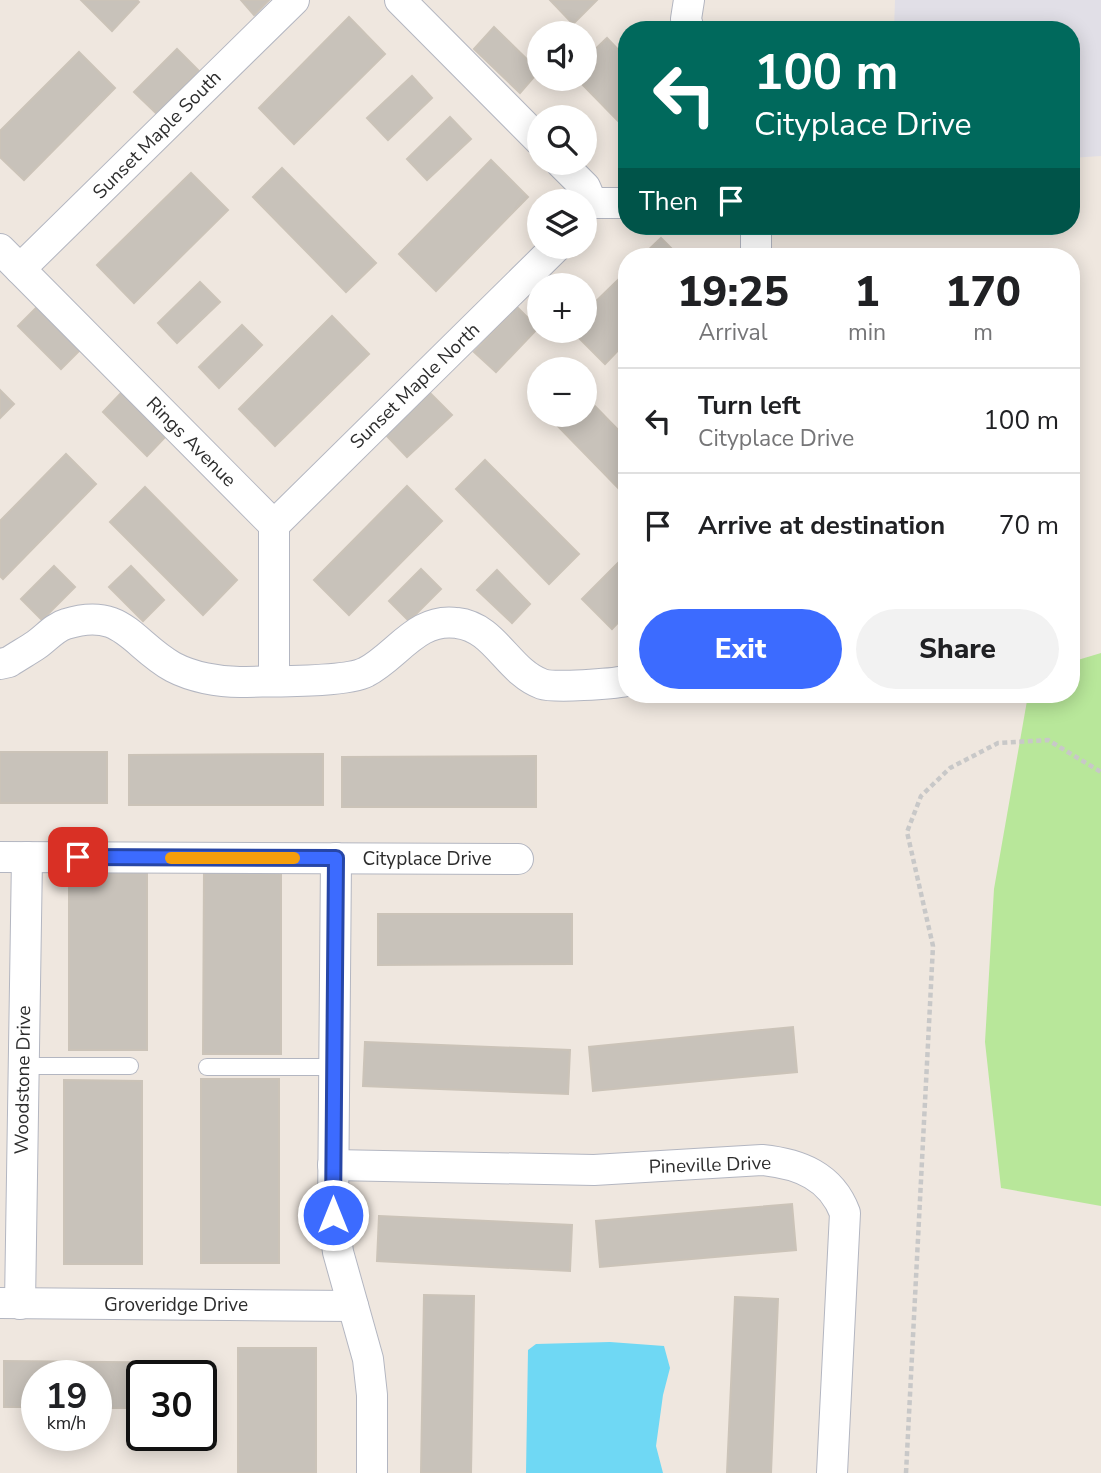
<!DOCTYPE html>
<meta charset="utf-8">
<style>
body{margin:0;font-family:"Nunito Sans",sans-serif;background:#f2f2f2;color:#202124;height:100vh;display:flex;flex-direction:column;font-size:26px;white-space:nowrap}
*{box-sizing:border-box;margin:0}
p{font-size:23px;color:#757577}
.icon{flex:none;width:38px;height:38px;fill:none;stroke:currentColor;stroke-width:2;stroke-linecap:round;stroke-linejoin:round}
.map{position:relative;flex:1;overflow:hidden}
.drawer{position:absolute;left:618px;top:248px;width:462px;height:455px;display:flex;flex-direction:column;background:#fff;border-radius:28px;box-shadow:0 4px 18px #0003}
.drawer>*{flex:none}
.top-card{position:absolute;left:618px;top:21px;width:462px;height:214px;border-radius:28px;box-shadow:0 4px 18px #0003;background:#00695c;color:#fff;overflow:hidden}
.tools{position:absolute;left:527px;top:21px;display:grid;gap:14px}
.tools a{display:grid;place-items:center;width:70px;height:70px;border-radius:50%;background:#fff;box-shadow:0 4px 18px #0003;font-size:35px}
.speed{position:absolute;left:21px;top:1360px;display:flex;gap:14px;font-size:35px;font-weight:700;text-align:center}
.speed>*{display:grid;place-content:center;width:91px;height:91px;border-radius:50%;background:#fff;box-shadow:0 4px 18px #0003;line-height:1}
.speed small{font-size:18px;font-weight:400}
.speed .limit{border:4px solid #111;border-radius:10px;background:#fff;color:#111}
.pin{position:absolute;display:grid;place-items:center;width:60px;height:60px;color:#fff;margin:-30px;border-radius:14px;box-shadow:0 4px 10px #0006}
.me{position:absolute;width:77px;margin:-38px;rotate:0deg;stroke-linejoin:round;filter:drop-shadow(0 0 5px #0008)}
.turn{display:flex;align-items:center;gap:24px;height:147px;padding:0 21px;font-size:32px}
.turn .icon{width:91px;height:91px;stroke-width:2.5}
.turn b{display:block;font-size:49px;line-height:60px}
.then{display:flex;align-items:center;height:66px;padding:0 21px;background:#0003;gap:14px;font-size:26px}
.eta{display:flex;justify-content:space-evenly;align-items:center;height:119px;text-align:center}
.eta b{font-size:42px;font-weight:800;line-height:49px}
.primary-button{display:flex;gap:14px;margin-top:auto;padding:14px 21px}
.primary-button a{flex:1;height:80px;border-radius:42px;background:#3c6bff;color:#fff;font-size:28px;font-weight:800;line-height:80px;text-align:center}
.primary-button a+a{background:#f2f2f2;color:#202124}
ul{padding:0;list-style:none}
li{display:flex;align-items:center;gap:21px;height:105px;padding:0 21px;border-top:2px solid #e0e0e0}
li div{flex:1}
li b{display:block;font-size:26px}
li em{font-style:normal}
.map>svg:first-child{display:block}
.industrial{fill:#e1dfe7}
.green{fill:#b8e79a}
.water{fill:#6fd8f4}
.building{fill:#c8c2ba;stroke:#cbc3b8;stroke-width:2}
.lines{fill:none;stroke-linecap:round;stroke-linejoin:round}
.service-casing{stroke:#b3b6c1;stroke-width:18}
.minor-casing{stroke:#b3b6c1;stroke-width:32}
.path{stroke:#c8c8c8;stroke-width:4.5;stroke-dasharray:5 3.5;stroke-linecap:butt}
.service{stroke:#fff;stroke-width:16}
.minor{stroke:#fff;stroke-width:30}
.route-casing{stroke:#2746a6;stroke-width:18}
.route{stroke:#3c6bff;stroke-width:12}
.slow{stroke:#f59e0b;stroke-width:12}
.labels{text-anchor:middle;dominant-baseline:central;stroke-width:6;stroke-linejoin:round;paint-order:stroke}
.street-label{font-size:19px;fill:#2d2d2d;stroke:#fff}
</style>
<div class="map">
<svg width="1101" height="1473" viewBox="0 0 1101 1473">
<rect width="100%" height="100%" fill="#efe7df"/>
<path class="industrial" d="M895 0H1101V156L1071 158V30H894Z"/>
<path class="green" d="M1101 653V1206L1001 1188 985 1042 994 889 1028 695H1071V662Z"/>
<path class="water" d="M610 1342 664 1346 670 1368 663 1395 656 1446 663 1473H526L528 1350 536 1344Z"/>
<g class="building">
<path d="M81 0H137L139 2 112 31Z"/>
<path d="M241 0H269L254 15Z"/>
<path d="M550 0H597L573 24Z"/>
<path d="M349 17 385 54 294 144 259 108Z"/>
<path d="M494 27 539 71 520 93 474 49Z"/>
<path d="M607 38 626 58V129L577 79H584V60Z"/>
<path d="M177 49 199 71 157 114 134 92Z"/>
<path d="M79 52 115 88 24 180 0 157V131Z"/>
<path d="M412 76 432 98 388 140 367 118Z"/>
<path d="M450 117 471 139 427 180 407 159Z"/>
<path d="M491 160 528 197 436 291 399 254Z"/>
<path d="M282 168 376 263 346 292 253 197Z"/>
<path d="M191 173 228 210 134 303 97 265Z"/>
<path d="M661 238 680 257H641Z"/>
<path d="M626 272V342L605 364 572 331H584V313Z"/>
<path d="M200 282 220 302 177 343 158 323Z"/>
<path d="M39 305 82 348 61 369 18 326Z"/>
<path d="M517 307 538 328 496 372 474 352Z"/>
<path d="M332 316 369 354 275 446 239 409Z"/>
<path d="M242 325 262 345 219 388 199 367Z"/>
<path d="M0 390 14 404 0 418Z"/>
<path d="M123 391 167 435 147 456 103 412Z"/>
<path d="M430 393 452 415 407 457 386 435Z"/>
<path d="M584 395 626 438V496L547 415H584Z"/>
<path d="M66 454 96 484 3 579 0 576V521Z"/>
<path d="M485 460 579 554 549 584 456 489Z"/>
<path d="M407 486 442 521 349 615 314 580Z"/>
<path d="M145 487 237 580 203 615 110 522Z"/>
<path d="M626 555V614L612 629 582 599Z"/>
<path d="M54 566 75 587 42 620 21 599Z"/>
<path d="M131 566 164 600 143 621 109 587Z"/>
<path d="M421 569 441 589 409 621 389 601Z"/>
<path d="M497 570 530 604 512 623 477 590Z"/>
<rect x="0" y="752" width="107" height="51"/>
<path d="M323 754V805H129V755Z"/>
<path d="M536 756V807H342V757Z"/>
<rect x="69" y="866" width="78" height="184"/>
<path d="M204 871H281V1054H203Z"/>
<path d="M378 914H572V964L378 965Z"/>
<path d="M793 1027 797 1072 593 1091 589 1047Z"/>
<path d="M365 1042 570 1050 568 1094 363 1086Z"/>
<rect x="201" y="1079" width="78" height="184"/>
<path d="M64 1080 142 1081V1264H64Z"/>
<path d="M792 1204 796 1250 600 1267 596 1221Z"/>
<path d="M379 1216 572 1225 570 1271 377 1261Z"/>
<path d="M424 1295 474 1296 471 1473H421Z"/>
<path d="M735 1297 778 1299 771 1473H727Z"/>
<rect x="238" y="1348" width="78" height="125"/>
<path d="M4 1361 208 1363 207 1409H201V1376H142V1408H96V1376H37V1407H4Z"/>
</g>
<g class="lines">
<g class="service-casing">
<g id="service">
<path d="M24 1066H130"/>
<path d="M207 1067H334"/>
</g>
</g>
<g class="minor-casing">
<g id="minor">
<path d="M400 0 539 140"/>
<path d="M689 0 686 19 689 30"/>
<path d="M561 163 585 187 592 203"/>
<path d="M592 203H626"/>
<path d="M0 249 274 525V680"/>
<path d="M756 257V226"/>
<path d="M20 269 294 0"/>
<path d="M274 525 556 247"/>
<path d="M0 664 9 662C18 656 27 651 36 645 46 638 55 627 66 624 122 606 132 644 173 667 192 677 218 682 240 682 267 681 346 683 366 672 397 656 417 617 457 623 495 627 508 672 542 684 554 688 612 684 626 681"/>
<path d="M0 857 518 859"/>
<path d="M336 858 333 1215 338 1252 368 1359 372 1395V1473"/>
<path d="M333 1165 594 1170 762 1160C800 1164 831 1176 845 1213L832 1473"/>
<path d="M0 1303 353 1306"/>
<path d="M20 1304 27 857"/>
</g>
</g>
<path class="path" d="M906 1473 933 946 907 832 921 796 950 768 998 743 1048 740 1101 772"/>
<use href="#service" class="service"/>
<use href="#minor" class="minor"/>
</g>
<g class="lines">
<g class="route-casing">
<path id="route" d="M78 857 336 858 333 1215"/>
</g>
<use href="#route" class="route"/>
<path class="slow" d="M171 858H294"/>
</g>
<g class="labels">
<g class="street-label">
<text transform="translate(157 135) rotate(-45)">Sunset Maple South</text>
<text transform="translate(415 386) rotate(-44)">Sunset Maple North</text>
<text transform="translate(191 442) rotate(45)">Rings Avenue</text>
<text x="427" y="859">Cityplace Drive</text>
<text transform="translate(23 1080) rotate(-89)">Woodstone Drive</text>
<text transform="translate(710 1165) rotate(-2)">Pineville Drive</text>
<text x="176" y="1305">Groveridge Drive</text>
</g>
</g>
</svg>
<div class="tools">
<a><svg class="icon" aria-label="sound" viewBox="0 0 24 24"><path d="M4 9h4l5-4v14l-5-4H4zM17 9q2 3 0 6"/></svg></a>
<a><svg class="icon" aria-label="search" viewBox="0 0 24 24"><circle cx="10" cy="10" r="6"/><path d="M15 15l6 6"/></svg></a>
<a><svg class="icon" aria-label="layers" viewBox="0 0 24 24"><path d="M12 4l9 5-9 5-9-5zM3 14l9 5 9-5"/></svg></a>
<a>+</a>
<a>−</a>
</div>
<div class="speed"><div>19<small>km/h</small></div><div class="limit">30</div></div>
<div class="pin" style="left:78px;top:857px;background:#d93025"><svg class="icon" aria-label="arrive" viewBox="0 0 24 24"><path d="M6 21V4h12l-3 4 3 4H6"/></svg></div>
<svg class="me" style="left:333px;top:1215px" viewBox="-20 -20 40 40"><circle r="17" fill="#3c6bff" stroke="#fff" stroke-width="3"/><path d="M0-11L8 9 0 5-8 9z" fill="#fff"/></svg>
<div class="top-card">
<div class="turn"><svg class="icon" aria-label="left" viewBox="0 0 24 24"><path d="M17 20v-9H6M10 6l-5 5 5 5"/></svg><div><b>100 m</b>Cityplace Drive</div></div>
<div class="then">Then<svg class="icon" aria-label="arrive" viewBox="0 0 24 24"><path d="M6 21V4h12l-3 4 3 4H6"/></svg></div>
</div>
<section class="drawer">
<div class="eta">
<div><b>19:25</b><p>Arrival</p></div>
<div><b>1</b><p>min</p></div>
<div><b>170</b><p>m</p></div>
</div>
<ul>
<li><svg class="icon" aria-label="left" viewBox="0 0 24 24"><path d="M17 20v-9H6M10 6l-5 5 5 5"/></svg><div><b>Turn left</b><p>Cityplace Drive</p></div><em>100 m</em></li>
<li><svg class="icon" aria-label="arrive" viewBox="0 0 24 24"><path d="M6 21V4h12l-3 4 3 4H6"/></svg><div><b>Arrive at destination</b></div><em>70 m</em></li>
</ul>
<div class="primary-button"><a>Exit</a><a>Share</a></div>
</section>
</div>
